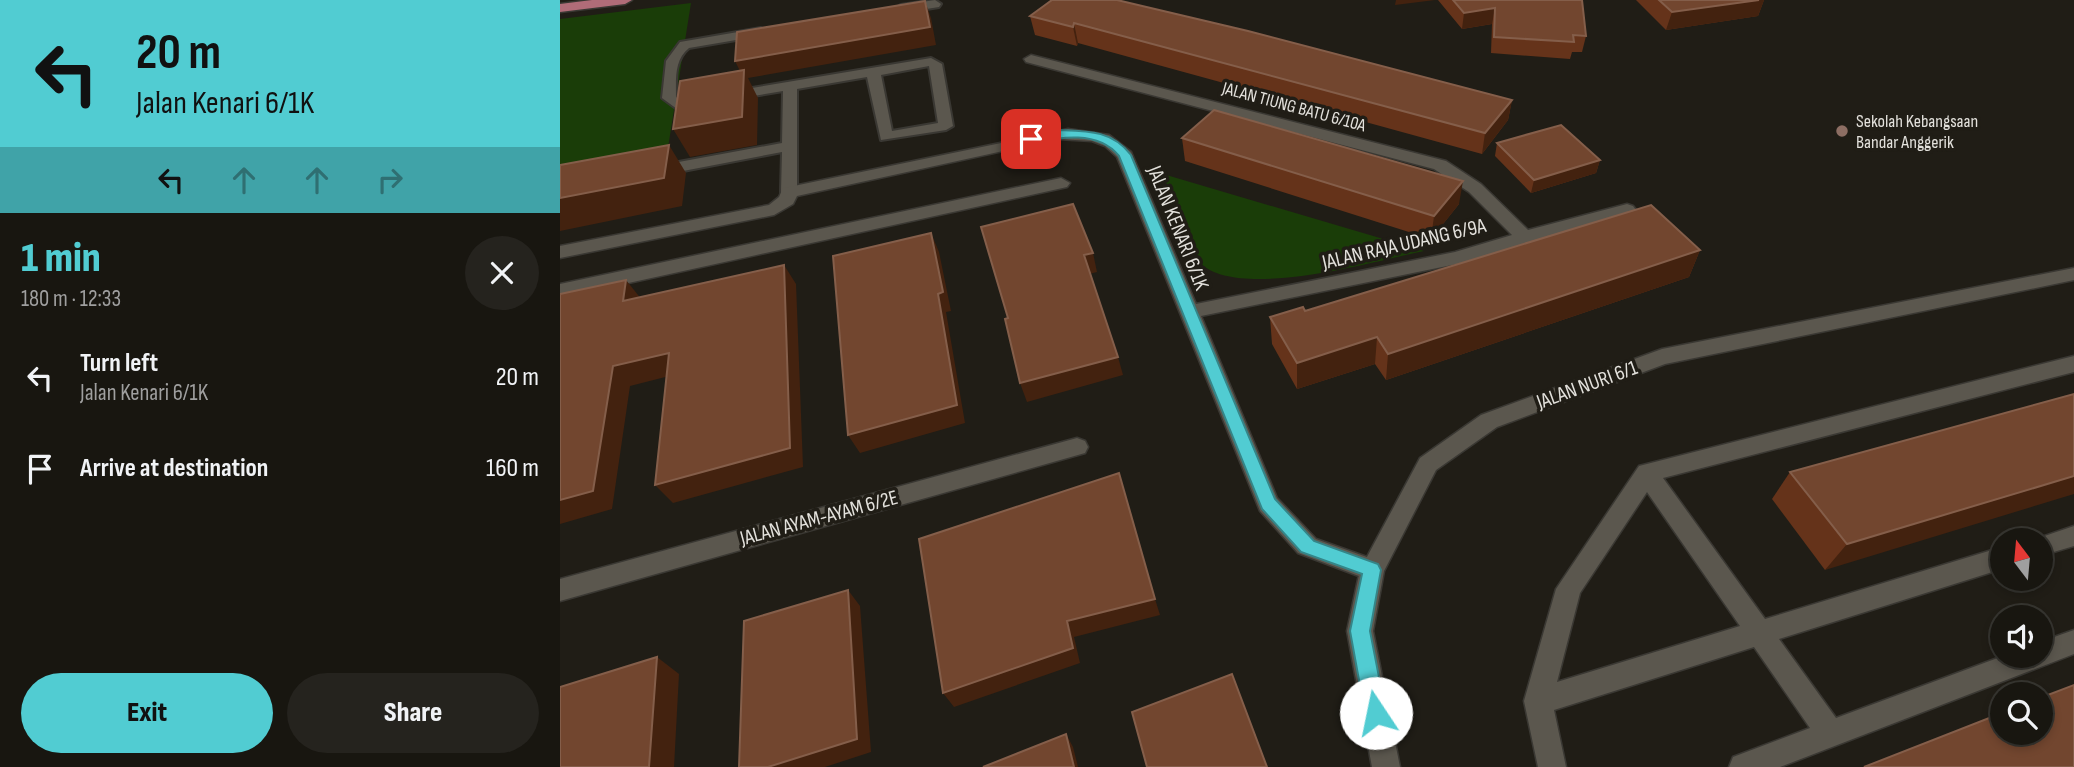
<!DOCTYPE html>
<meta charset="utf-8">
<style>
body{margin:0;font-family:"Sofia Sans Condensed",sans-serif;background:#25231e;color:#f1f3f6;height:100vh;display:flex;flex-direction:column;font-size:26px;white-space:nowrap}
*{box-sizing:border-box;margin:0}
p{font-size:23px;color:#9f9f9f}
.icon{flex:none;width:38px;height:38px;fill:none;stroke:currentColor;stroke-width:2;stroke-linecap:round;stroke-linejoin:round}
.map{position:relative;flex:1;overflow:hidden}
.panel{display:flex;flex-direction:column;background:#181610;width:560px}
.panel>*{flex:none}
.guide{background:#51ccd2;color:#111;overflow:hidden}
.needle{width:46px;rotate:344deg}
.buttons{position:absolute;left:1430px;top:528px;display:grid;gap:14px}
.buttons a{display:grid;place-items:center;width:63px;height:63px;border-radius:50%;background:#181610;box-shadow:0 4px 10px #0003,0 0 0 2px #363530;font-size:35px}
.pin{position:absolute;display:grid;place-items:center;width:60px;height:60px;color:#fff;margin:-30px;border-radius:14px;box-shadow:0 4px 10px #0006}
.me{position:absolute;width:77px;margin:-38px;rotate:349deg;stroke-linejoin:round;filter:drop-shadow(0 0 5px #0008)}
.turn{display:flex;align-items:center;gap:24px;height:147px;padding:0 21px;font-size:32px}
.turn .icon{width:91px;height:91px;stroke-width:2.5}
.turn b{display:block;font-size:49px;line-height:60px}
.lanes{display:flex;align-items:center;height:66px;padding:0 21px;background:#0003;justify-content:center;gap:35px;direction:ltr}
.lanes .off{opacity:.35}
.round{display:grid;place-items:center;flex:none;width:74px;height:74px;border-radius:37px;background:#25231e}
.headline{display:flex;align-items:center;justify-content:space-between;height:119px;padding:0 21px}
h1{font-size:42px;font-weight:800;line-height:52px;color:#51ccd2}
.cta{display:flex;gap:14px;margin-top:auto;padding:14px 21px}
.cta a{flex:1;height:80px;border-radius:42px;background:#51ccd2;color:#111;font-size:28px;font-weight:800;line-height:80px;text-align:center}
.cta a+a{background:#25231e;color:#f1f3f6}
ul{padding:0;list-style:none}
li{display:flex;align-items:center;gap:21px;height:91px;padding:0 21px}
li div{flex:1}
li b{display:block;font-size:26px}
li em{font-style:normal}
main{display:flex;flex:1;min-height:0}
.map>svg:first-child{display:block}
.green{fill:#1a3d08}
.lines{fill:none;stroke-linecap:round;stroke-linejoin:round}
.lane-casing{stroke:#3a3833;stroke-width:4}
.street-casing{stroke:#3a3833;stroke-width:3}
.secondary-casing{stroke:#3a3833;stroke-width:3}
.primary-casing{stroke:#3a3833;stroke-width:3}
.lane{fill:#5b574e;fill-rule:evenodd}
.street{fill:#5b574e;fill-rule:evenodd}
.secondary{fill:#5b574e;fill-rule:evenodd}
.primary{fill:#b06c78;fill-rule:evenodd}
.wall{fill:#65331a}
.shaded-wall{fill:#43220f}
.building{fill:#72462f;stroke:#845e4a;stroke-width:2}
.route{fill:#51ccd2;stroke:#358588;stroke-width:2}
.education-dot{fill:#8d6e63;stroke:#201d16;stroke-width:2.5}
.labels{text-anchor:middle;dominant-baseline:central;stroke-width:7;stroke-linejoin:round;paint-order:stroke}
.far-street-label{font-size:18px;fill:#e3e1dc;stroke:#201d16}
.far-poi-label{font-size:18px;fill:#e3e1dc;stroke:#201d16;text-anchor:start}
.street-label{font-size:21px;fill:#e3e1dc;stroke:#201d16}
</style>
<main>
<section class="panel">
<div class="guide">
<div class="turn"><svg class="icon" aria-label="left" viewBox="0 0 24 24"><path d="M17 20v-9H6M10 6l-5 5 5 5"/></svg><div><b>20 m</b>Jalan Kenari 6/1K</div></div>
<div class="lanes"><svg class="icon" aria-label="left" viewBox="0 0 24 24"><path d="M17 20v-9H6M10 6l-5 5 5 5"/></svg><svg class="icon off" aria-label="ahead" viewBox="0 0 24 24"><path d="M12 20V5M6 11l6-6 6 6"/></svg><svg class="icon off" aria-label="ahead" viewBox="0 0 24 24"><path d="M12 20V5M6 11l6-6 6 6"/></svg><svg class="icon off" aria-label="right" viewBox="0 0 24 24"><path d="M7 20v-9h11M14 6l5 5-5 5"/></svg></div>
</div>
<div class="headline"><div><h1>1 min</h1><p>180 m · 12:33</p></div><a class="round"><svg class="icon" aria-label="close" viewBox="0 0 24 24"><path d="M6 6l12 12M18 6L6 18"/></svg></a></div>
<ul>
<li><svg class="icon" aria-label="left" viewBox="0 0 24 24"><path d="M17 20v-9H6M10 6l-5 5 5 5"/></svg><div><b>Turn left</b><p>Jalan Kenari 6/1K</p></div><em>20 m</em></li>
<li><svg class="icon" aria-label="arrive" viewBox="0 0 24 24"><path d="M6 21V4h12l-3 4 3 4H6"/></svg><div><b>Arrive at destination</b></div><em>160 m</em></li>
</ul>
<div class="cta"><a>Exit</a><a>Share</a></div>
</section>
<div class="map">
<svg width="1514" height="767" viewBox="0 0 1514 767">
<rect width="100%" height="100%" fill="#201d16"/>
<g class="green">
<path d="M131 3 107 154 0 175V19Z"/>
<path d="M603 174 864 251C815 261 679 301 640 263 632 255 609 189 603 174Z"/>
</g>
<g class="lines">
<g class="lane-casing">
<g id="lane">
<path d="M375 0 381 4 379 7 341 13 335 9 341 5Z"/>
<path d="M201 28 207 32 206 35 129 48C114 60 116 79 116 97L120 100 371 58 382 64 393 126 386 130 321 140 307 77 237 89V192L235 195H223L221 192 222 152 97 176 92 174 89 171 97 166 222 143 223 91 117 109 102 98 106 61 120 42ZM369 66 378 123 332 131 321 75Z"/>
</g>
</g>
<g class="street-casing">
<g id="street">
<path d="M471 55 886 161 921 184 968 230 1067 204 1073 206 1076 210 1073 214 897 264 641 316 717 498 756 539 821 562 824 570 821 578 812 581 738 553 700 511 557 157 545 146 532 141 498 139 237 196 233 204 214 215 0 258V246L209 205 219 197 223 188 229 187 508 129 549 135 571 152 636 304 895 252 952 235 909 192 874 169 466 62 464 59Z"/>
<path d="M501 178 510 183 507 187 0 298V284Z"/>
<path d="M1514 356V372L1103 478 1205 619 1442 547V569L1219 639 1276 718 1443 656H1480V642L1514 630V654L1220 767H1169L1173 757 1250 728 1194 647 994 710 1006 767H978L964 701 996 589 1079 466ZM1087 492 1180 626 997 682 1020 593Z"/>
<path d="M517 438 525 441 528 447 525 453 0 601V579Z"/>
<path d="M1514 526V546L1480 556V541H1470Z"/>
</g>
</g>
<g class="secondary-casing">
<path id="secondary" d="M1514 268V280L1105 364 937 427 876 470 824 571 813 631 840 767H812L787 631 800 570 860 458 921 415 1102 349Z"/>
</g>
<g class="primary-casing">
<path id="primary" d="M32 0H72L65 4 0 12V4Z"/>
</g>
<use href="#lane" class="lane"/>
<use href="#street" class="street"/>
<use href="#secondary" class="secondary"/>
<use href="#primary" class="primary"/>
</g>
<g class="wall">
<path d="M878 0H1022L1026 36 1022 52H1012L1010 59 931 53 932 24 902 29Z"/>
<path d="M1076 0H1204L1198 16 1106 30Z"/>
<path d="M470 16 952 100 948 120 922 154 518 43 517 46 475 35Z"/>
<path d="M622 138 899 204 871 239 625 161Z"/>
<path d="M937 143 1040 160 1036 173 971 193 935 156Z"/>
<path d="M1140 250 1129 277 826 380 815 364 737 389 712 344 710 317Z"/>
<path d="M1514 394 1265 570 1212 499 1230 472Z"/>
</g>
<g class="shaded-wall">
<path d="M836 0H875L835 5Z"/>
<path d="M1199 0H1204L1198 16 1106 30 1112 12Z"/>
<path d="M365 1 371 18 376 45 188 78 198 98 197 145 130 157 113 129 183 77 175 61Z"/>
<path d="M935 8 932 24 902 29 904 13Z"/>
<path d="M514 23 518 43 517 46 513 27Z"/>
<path d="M952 100 948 120 922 154 925 133Z"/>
<path d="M109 145 126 173 122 206 0 231V198Z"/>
<path d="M1040 160 1036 173 971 193 974 180Z"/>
<path d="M903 181 899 204 871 239 874 216Z"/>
<path d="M371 233 379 252 391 311 386 312 405 423 300 453 288 435Z"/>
<path d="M1140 250 1129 277 826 380 828 354Z"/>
<path d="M533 253 537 272 529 274 524 255Z"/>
<path d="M224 265 236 284 243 467 113 503 95 485Z"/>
<path d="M66 280 82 300 63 301Z"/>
<path d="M817 337 815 364 737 389V363Z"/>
<path d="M109 353 125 372 70 386 52 509 0 524V500L53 366Z"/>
<path d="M558 357 563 375 467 402 460 383Z"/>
<path d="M1514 476V494L1265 570 1287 544Z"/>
<path d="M288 590 300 606 311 752 265 767H208Z"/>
<path d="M595 599 600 615 514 637 520 663 394 707 383 693 507 621Z"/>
<path d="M97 657 119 674 114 767H89Z"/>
<path d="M506 734 513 747 518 767H514Z"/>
</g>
<g class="building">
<path d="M492 0H557L688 31 952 100 925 133 514 23 513 27 470 16Z"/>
<path d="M893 0H1022L1026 36 1013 35 1014 42 934 37 935 8 904 13Z"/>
<path d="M1099 0H1199L1112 12Z"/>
<path d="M365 1 370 27 175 61 177 32Z"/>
<path d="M184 70 182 117 113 129 120 81Z"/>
<path d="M654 110 903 181 874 216 622 138Z"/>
<path d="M1001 125 1040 160 974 180 937 143Z"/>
<path d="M109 145 104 178 0 198V165Z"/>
<path d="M513 204 533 253 524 255 558 357 460 383 445 319 448 318 421 227Z"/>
<path d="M1091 205 1140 250 828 354 817 337 737 363 710 317 743 307 745 311Z"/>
<path d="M371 233 383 292 378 294 397 405 288 435 273 256Z"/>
<path d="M224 265 230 448 95 485 109 353 53 366 33 491 0 500V294L66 280 63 301Z"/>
<path d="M1514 394V476L1287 544 1230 472Z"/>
<path d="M559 473 595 599 507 621 513 648 383 693 359 539Z"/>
<path d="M288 590 297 739 208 767H179L184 621Z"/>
<path d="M97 657 89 767H0V687Z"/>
<path d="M672 674 707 767H587L572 712Z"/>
<path d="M1514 685V767H1304L1442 713V733H1480V698Z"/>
<path d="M506 734 514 767H423Z"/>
</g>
<path class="route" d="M498 130C527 131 552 130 571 155L715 499 754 541 818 564 821 570 810 631 826 713 823 720 816 723 808 720 805 713 790 631 802 574 741 552 702 509 559 156C538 130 500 137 471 143L465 139Z"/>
<circle class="education-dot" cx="1282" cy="131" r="7"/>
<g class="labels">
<g class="far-street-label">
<text transform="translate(734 107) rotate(15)">JALAN TIUNG BATU 6/10A</text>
</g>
<g class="far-poi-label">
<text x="1296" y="121">Sekolah Kebangsaan<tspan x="1296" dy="21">Bandar Anggerik</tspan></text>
</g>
<g class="street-label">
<text transform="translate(618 228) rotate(68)">JALAN KENARI 6/1K</text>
<text transform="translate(844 244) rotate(-13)">JALAN RAJA UDANG 6/9A</text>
<text transform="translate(1027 385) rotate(-20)">JALAN NURI 6/1</text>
<text transform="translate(259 518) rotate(-15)">JALAN AYAM-AYAM 6/2E</text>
</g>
</g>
</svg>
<div class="buttons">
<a><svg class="needle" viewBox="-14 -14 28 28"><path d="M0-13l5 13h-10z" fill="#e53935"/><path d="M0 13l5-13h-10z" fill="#9f9f9f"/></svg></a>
<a><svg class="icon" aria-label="sound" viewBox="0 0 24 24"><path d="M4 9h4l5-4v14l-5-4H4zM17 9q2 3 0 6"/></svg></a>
<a><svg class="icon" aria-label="search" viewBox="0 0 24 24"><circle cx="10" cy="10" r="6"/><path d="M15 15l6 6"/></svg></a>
</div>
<div class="pin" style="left:471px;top:139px;background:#d93025"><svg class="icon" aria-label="arrive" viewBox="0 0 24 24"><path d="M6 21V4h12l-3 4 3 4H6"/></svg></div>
<svg class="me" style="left:816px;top:713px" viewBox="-20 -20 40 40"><circle r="19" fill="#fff"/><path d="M0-13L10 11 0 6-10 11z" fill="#51ccd2"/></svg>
</div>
</main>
